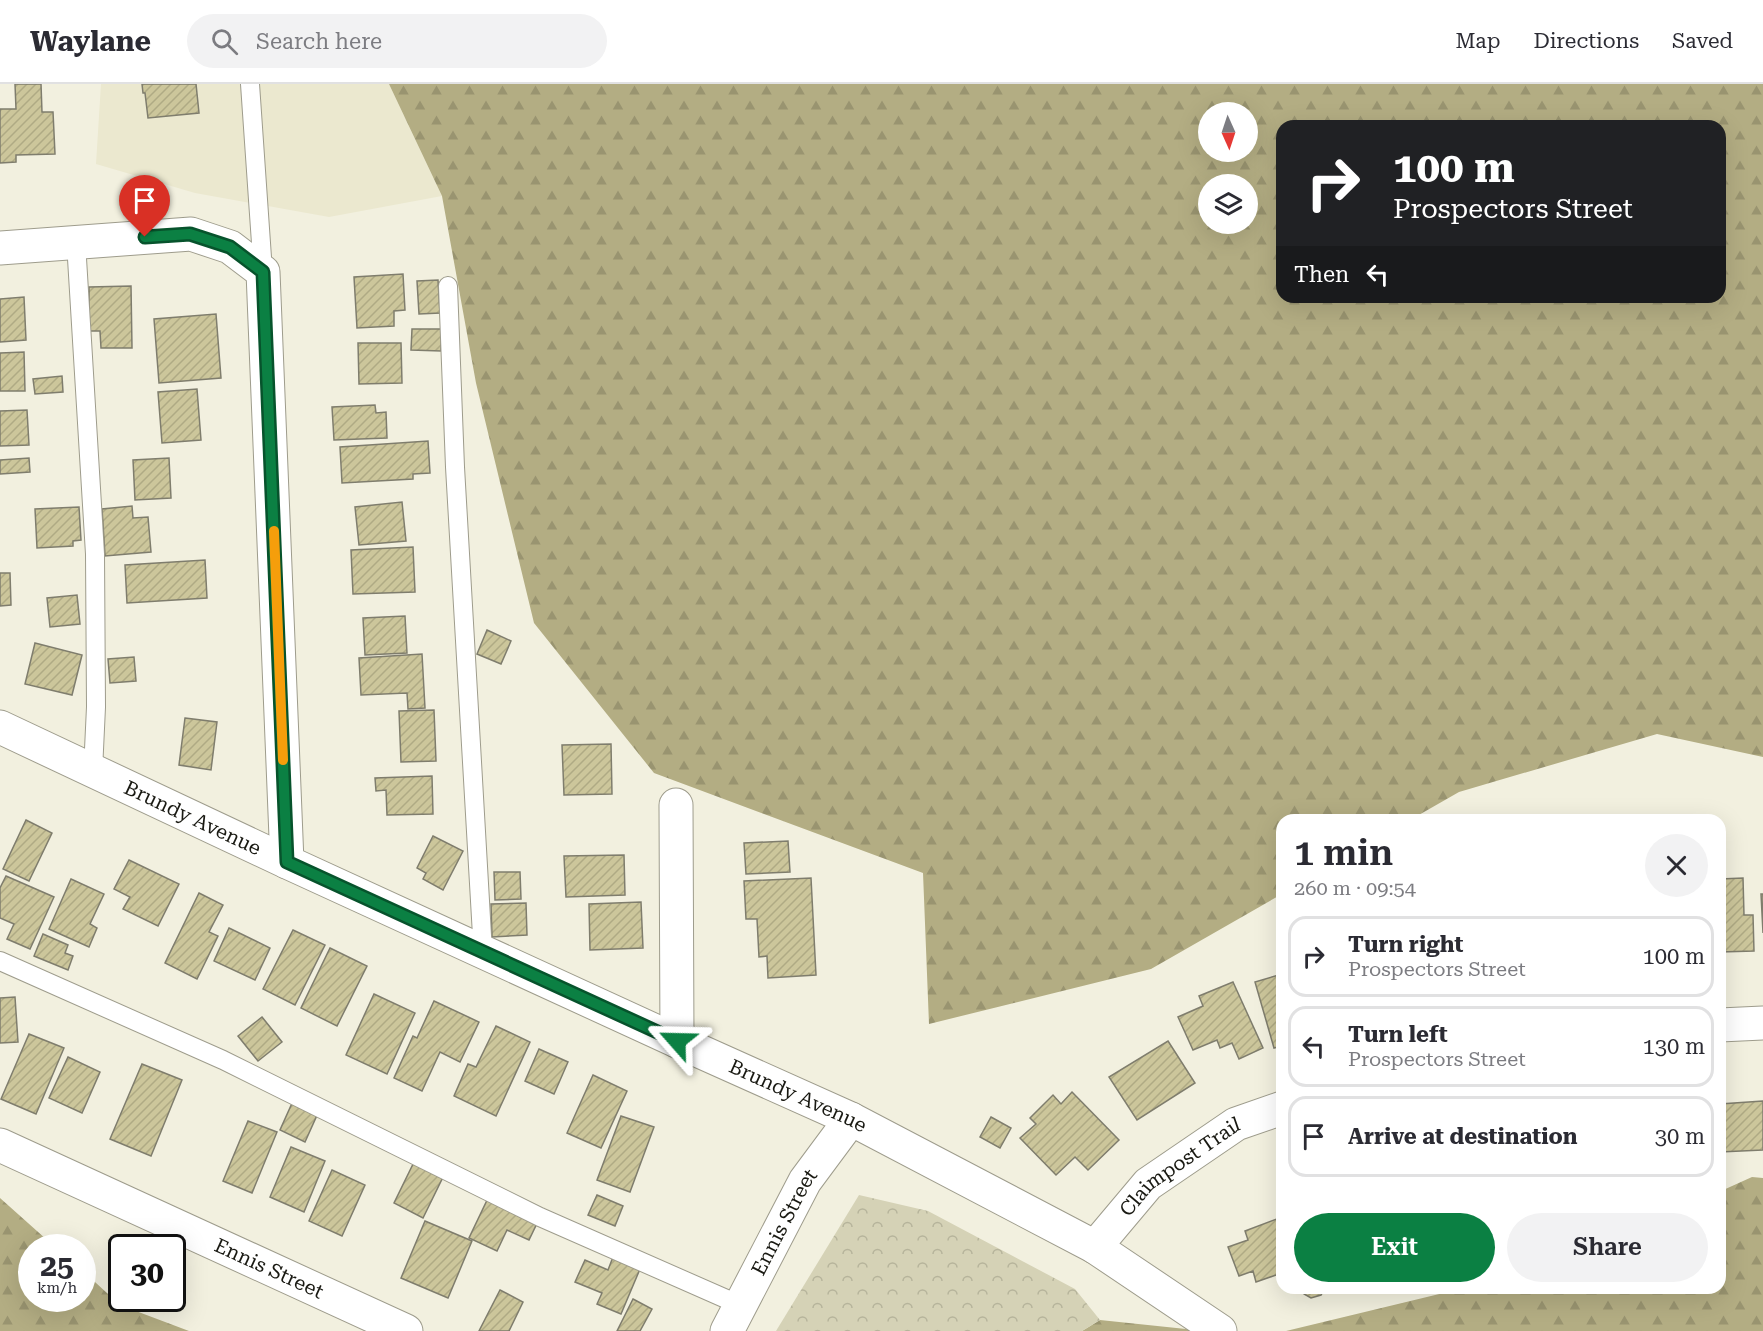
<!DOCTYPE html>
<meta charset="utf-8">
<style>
body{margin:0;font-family:"Roboto Serif",serif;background:#f2f2f3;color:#2b2b33;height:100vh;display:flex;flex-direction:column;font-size:22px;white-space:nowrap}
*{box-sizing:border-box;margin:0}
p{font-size:20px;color:#7c7c81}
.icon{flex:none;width:33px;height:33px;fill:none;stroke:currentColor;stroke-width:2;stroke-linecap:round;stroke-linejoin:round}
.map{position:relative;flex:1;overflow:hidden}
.sheet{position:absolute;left:1276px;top:730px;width:450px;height:480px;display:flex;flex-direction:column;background:#fff;border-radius:18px;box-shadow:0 6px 24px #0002}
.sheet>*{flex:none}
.guide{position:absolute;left:1276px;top:36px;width:450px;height:183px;border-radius:18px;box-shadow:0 6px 24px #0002;background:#202124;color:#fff;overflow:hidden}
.needle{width:39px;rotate:177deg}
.controls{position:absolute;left:1198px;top:18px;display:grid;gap:12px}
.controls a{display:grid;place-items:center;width:60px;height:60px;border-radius:50%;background:#fff;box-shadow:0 6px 24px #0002;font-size:30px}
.speed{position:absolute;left:18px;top:1150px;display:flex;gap:12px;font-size:30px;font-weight:700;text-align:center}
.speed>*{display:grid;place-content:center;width:78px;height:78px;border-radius:50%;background:#fff;box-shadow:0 6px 24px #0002;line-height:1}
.speed small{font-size:15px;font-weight:400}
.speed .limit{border:3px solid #111;border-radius:9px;background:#fff;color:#111}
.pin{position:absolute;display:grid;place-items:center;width:51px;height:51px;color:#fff;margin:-62px -26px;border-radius:50% 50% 50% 0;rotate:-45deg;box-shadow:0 0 6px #0007}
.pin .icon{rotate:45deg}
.me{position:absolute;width:66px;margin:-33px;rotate:295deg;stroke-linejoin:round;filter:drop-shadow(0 0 4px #0008)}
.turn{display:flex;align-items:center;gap:21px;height:126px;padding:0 18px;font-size:27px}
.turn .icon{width:78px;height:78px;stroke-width:2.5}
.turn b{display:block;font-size:42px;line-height:51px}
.then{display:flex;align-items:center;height:57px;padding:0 18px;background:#0003;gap:12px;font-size:22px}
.round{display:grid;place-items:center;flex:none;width:63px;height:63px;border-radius:32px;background:#f2f2f3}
.head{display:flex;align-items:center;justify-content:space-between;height:102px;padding:0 18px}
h1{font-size:36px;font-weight:600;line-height:45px}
.primary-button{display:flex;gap:12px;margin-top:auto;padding:12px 18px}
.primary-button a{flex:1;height:69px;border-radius:36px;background:#0b8043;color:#fff;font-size:24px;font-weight:600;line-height:69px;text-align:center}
.primary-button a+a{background:#f2f2f3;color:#2b2b33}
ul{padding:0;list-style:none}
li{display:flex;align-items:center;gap:18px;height:81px;margin:0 12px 9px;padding:0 6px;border:3px solid #e1e1e2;border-radius:18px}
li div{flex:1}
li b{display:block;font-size:22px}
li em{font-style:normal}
header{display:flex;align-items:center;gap:36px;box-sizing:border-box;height:84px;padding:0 30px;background:#fff;border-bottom:2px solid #e1e1e2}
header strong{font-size:28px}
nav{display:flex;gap:33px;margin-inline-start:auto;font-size:21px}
.search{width:420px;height:54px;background:#f2f2f3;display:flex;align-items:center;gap:15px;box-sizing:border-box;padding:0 21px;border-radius:33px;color:#7c7c81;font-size:22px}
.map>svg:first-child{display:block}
.built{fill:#ebe8cf}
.forest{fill:url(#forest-firs);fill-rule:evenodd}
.park{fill:url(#park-crowns)}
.building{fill:url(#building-hatch);stroke:#7f7d6d;stroke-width:1.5}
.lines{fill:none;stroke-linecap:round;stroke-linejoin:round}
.lane-casing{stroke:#9e9c8c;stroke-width:20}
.street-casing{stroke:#9e9c8c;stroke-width:35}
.lane{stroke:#fff;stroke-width:18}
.street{stroke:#fff;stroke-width:33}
.route-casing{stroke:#07532c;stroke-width:15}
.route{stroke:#0b8043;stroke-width:10}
.slow{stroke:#f59e0b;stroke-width:10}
.labels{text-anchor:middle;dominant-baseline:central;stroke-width:4.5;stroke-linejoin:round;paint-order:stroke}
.street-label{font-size:20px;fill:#191912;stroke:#f2f0df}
</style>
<header>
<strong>Waylane</strong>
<div class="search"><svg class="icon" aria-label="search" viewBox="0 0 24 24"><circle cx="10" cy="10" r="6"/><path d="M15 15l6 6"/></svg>Search here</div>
<nav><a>Map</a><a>Directions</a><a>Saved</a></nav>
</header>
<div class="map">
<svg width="1763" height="1247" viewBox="0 0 1763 1247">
<defs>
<pattern id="forest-firs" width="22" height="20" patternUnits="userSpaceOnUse" patternTransform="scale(1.5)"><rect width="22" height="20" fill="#b3ad83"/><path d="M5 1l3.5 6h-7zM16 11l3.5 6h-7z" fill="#999470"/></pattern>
<pattern id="park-crowns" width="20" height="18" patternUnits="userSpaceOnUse" patternTransform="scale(1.5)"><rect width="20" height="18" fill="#d5d2b6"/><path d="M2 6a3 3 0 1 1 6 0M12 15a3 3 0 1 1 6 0" fill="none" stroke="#b6b49b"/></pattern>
<pattern id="building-hatch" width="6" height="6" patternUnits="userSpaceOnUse" patternTransform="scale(1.5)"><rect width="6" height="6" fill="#ccc69b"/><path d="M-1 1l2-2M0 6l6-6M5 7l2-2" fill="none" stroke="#afaa84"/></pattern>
</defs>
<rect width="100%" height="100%" fill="#f2f0df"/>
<path class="built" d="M101 0H389L442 112 329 133 195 109 96 80Z"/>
<g class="forest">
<path d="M389 0H1763V673L1657 650 1459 708 1410 736H1282V810L1151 885 929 940 923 789 654 689 534 539 476 299 442 112ZM1209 28H1248V68H1209ZM1282 42H1720V213H1282ZM1209 100H1248V140H1209Z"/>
<path d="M1752 1093 1763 1094V1247H1286L1460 1205 1720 1204 1721 1107Z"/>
<path d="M0 1114 56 1164H32V1215H82L83 1187 120 1221 189 1247H0Z"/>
<path d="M1100 1236 1205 1247H1082Z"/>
</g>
<path class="park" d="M859 1111 928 1127 1075 1205 1100 1236 1082 1247H776Z"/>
<g class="building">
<path d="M15 0H41L42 28H53L55 70 16 71V78L0 79V25H16Z"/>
<path d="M142 0H196L199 29 148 34 145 9H143Z"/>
<path d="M403 190 405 226 394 227V242L357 244 354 193Z"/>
<path d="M438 196 440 229 419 230 417 197Z"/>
<path d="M131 202 132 264H101L100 247H89V203Z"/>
<path d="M24 213 26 256 0 258V215Z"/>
<path d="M216 230 221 294 159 299 154 235Z"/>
<path d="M412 245H442L441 267 411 266Z"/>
<path d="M358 259H401L402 299 359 300Z"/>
<path d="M24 268 25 307H0V269Z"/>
<path d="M62 292 63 308 35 310 33 295Z"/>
<path d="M197 305 201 356 162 359 158 308Z"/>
<path d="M375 321 376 329 386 328 387 354 334 356 332 323Z"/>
<path d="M27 326 29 361 0 362V327Z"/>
<path d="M428 357 430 389 413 390V395L342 399 340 363Z"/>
<path d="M29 374 30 388 0 390V376Z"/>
<path d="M169 374 171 414 135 416 133 376Z"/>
<path d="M402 418 406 457 359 461 355 423Z"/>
<path d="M132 422 133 434 148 433 151 468 105 472 102 425Z"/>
<path d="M79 423 81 456 73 457V462L37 464 35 425Z"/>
<path d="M413 463 415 508 353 510 351 466Z"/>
<path d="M205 476 207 514 127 519 125 481Z"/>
<path d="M0 489H10L11 521 0 522Z"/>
<path d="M77 511 80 540 50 543 47 514Z"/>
<path d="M405 532 407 569 365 571 363 534Z"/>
<path d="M487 546 511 557 501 580 477 570Z"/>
<path d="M35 559 82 571 72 611 25 600Z"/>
<path d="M422 570 425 624 408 625 407 609 361 611 359 574Z"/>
<path d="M134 573 136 597 110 599 108 575Z"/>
<path d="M434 626 436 677 401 678 399 627Z"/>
<path d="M185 634 217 638 211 686 179 681Z"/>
<path d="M611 660 612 710 564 711 562 661Z"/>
<path d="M432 692 433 730 387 731 386 706 376 707 375 694Z"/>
<path d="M26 736 52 749 29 797 3 785Z"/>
<path d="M433 752 463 767 443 806 423 795 426 789 417 784Z"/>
<path d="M788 757 790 788 746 790 744 759Z"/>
<path d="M624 771 625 811 566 813 564 772Z"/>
<path d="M129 776 179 800 158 842 123 825 130 813 114 805Z"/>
<path d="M494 788H520L521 815 495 816Z"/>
<path d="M6 792 54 813 30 865 7 855 14 840 0 834V804Z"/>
<path d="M811 794 816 891 768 894 767 872 759 873 757 835H746L744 797Z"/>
<path d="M1743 794 1744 831H1753L1754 867 1720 868V795Z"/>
<path d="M71 795 104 810 90 840 97 844 89 863 49 845Z"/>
<path d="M199 809 223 821 209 848 218 852 197 895 165 879Z"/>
<path d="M1761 810H1763V849Z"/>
<path d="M641 818 643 864 590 866 589 820Z"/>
<path d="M526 819 527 851 492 853 491 820Z"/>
<path d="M229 844 270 864 255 896 214 877Z"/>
<path d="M293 846 325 861 295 921 263 905Z"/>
<path d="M43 850 68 861 65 869 73 872 68 886 34 872Z"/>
<path d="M330 864 367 882 337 942 301 924Z"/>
<path d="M1282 890V962L1274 964 1255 898Z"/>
<path d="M1233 898 1263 964 1239 975 1232 959 1220 964 1217 956 1193 966 1178 933 1203 922 1199 912Z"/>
<path d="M374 910 415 929 387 990 346 971Z"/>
<path d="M15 913 18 958 0 959V914Z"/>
<path d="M434 917 479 938 460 978 440 968 422 1007 394 994 413 952 417 954Z"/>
<path d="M262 933 282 958 258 977 238 952Z"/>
<path d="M496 942 530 958 496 1032 454 1012 468 980 476 983Z"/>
<path d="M29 950 64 964 36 1030 1 1015Z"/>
<path d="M1168 957 1195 999 1137 1036 1109 993Z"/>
<path d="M539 965 568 978 554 1010 525 997Z"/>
<path d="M68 973 100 988 82 1029 49 1014Z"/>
<path d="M142 980 182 996 151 1072 110 1055Z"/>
<path d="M593 991 627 1007 601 1064 567 1049Z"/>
<path d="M1072 1008 1119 1056 1088 1086 1075 1073 1056 1091 1020 1054 1036 1040 1030 1034 1053 1011 1061 1020Z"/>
<path d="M293 1017 318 1029 305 1058 280 1046Z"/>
<path d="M1763 1017V1066L1720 1068V1020Z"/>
<path d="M621 1032 654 1043 630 1108 597 1096Z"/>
<path d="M991 1033 1011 1044 1000 1064 980 1053Z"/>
<path d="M248 1037 277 1048 252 1109 223 1097Z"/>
<path d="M291 1063 325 1077 304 1128 270 1113Z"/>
<path d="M416 1074 445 1089 423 1134 394 1119Z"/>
<path d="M332 1086 365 1101 342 1152 309 1137Z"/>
<path d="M490 1110 540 1133 529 1156 507 1146 497 1167 469 1154Z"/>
<path d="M597 1111 623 1122 615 1142 588 1131Z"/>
<path d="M1282 1133V1197L1276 1191 1256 1198 1253 1187 1239 1192 1228 1163 1248 1156 1245 1147Z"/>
<path d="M425 1137 472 1157 448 1214 401 1194Z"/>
<path d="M613 1173 640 1185 621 1230 597 1220 602 1209 575 1198 585 1176 608 1186Z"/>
<path d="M1302 1204H1325L1321 1211 1311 1214 1304 1210Z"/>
<path d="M500 1206 523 1218 509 1247H479Z"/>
<path d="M633 1215 652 1225 640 1247H617Z"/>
</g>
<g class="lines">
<g class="lane-casing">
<g id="lane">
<path d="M250 0 263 188"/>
<path d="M76 158 95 470 96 623 93 687"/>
<path d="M448 202 455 383 483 869"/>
<path d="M0 877 223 976 540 1133 740 1221"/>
</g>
</g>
<g class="street-casing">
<g id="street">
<path d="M0 164 191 150 230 163 263 188 287 778"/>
<path id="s1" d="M0 643 287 778 677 957 851 1035 1095 1163 1220 1247"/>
<path d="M676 721 677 957"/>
<path d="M1720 941 1763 939"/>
<path id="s2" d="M0 1061 406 1247"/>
<path id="s3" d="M1095 1163 1148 1100 1236 1040 1282 1024"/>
<path id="s4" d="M727 1247 805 1097 851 1035"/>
</g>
</g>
<use href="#lane" class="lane"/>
<use href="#street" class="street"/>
</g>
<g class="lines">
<g class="route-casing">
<path id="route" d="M145 153 190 150 230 163 263 188 287 778 677 957"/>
</g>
<use href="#route" class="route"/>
<path class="slow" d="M274 447 283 676"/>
</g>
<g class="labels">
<g class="street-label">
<text stroke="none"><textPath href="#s1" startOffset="213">Brundy Avenue</textPath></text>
<text stroke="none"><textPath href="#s1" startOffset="879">Brundy Avenue</textPath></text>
<text stroke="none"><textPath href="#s3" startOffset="118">Claimpost Trail</textPath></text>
<text stroke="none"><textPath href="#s4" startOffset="123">Ennis Street</textPath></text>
<text stroke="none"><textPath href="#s2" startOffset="296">Ennis Street</textPath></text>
</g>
</g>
</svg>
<div class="controls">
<a><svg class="needle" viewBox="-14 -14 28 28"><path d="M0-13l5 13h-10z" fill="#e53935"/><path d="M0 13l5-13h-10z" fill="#7c7c81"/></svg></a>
<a><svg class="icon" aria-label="layers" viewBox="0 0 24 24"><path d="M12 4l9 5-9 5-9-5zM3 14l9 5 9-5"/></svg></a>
</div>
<div class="speed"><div>25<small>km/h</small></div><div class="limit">30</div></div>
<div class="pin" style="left:145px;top:153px;background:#d93025"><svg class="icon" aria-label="arrive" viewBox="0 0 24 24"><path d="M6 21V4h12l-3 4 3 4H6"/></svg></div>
<svg class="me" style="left:677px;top:957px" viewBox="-20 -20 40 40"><path d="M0-17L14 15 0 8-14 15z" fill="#0b8043" stroke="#fff" stroke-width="4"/></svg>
<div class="guide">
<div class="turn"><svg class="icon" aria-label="right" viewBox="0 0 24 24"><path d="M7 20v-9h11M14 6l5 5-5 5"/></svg><div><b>100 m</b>Prospectors Street</div></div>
<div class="then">Then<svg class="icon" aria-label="left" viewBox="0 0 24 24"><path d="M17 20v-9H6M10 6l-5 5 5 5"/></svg></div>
</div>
<section class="sheet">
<div class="head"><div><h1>1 min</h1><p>260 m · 09:54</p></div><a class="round"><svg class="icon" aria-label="close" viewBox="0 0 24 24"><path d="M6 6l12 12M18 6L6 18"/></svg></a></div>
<ul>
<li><svg class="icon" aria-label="right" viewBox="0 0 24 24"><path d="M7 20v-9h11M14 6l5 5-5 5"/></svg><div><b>Turn right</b><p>Prospectors Street</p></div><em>100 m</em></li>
<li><svg class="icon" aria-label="left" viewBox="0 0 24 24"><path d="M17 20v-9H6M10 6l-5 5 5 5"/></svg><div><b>Turn left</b><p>Prospectors Street</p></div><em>130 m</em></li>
<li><svg class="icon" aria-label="arrive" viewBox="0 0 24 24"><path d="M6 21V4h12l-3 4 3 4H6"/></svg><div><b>Arrive at destination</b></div><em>30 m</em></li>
</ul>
<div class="primary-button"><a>Exit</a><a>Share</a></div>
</section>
</div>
